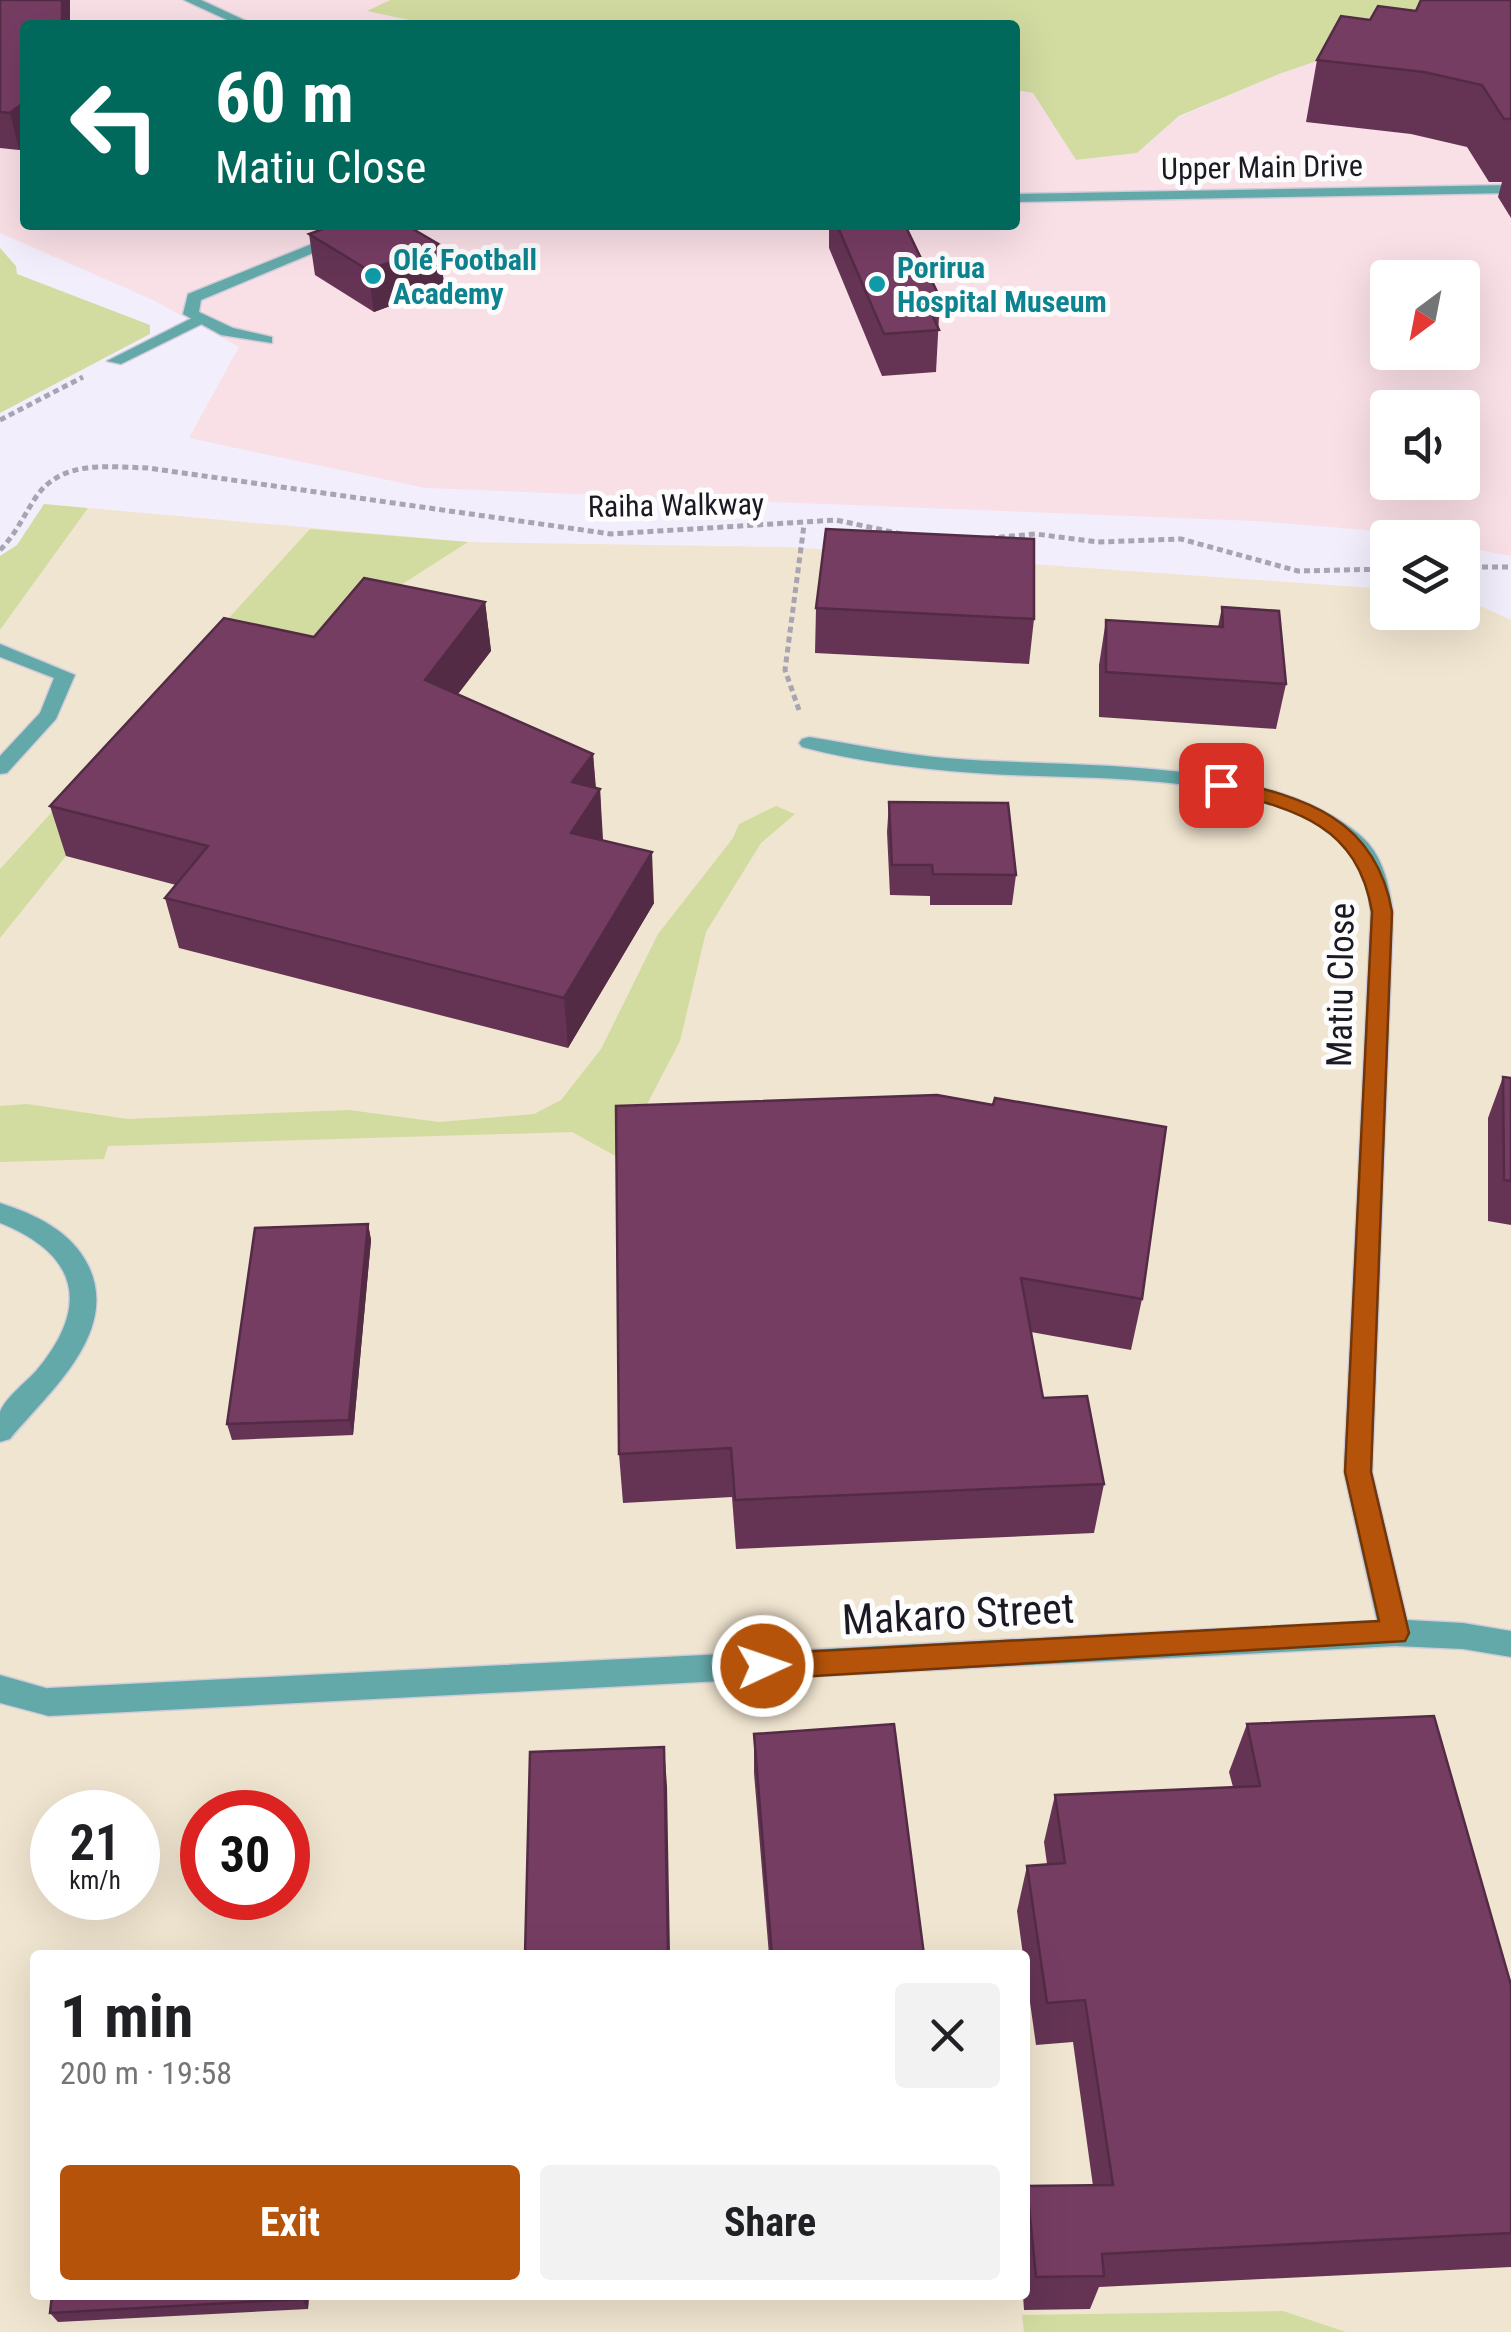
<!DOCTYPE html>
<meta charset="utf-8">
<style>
body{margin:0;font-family:"Roboto Condensed",sans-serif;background:#f2f2f2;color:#202124;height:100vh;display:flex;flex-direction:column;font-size:38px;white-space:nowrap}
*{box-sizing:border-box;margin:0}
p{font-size:32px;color:#757577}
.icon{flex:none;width:55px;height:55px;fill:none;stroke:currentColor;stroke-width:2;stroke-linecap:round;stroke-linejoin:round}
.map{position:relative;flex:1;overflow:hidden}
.details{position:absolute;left:30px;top:1950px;width:1000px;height:350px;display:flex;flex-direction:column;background:#fff;border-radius:10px;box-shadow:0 10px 40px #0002}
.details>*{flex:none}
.hud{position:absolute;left:20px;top:20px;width:1000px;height:210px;border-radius:10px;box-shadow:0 10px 40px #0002;background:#00695c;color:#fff;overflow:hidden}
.needle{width:65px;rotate:212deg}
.buttons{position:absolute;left:1370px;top:260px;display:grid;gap:20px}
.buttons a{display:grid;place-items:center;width:110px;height:110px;border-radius:10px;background:#fff;box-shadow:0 10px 40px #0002;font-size:50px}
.speed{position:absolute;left:30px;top:1790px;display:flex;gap:20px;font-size:50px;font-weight:700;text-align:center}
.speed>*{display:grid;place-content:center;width:130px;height:130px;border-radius:50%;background:#fff;box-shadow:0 10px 40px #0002;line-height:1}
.speed small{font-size:25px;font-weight:400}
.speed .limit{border:15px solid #d22;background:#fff;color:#111}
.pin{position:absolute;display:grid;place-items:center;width:85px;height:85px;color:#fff;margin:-42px;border-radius:20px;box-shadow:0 5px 15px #0006}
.me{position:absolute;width:110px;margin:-55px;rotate:87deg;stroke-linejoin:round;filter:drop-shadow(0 0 8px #0008)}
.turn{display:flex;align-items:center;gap:35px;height:210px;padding:0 30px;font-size:45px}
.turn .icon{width:130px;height:130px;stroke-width:2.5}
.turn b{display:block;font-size:70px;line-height:85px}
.round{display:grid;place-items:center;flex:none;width:105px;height:105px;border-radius:10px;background:#f2f2f2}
.overview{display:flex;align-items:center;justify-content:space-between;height:170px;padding:0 30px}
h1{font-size:60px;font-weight:700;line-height:75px}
.button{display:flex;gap:20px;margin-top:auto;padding:20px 30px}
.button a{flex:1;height:115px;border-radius:10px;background:#b45309;color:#fff;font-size:40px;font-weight:700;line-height:115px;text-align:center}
.button a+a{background:#f2f2f2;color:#202124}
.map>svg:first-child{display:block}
.industrial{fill:#f0e5d0;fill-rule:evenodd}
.medical{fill:#f9dfe6;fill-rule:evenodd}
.green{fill:#d2dca1}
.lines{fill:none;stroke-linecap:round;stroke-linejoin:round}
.lane-casing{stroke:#d0ccd9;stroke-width:3}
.street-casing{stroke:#d0ccd9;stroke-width:3}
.path{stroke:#a8a4b1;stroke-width:5;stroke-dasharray:6 4;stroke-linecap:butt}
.lane{fill:#64a9aa;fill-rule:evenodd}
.street{fill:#64a9aa;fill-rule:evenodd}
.wall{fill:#653455}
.shaded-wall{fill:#532b45}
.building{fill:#763d63;stroke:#532b45;stroke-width:2.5}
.route{fill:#b45309;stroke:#753606;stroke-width:2.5}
.culture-dot{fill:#0f9aa8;stroke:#fdfdfd;stroke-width:4}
.labels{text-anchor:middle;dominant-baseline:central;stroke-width:10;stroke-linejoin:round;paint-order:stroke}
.far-street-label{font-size:30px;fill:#1c1824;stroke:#fdfdfd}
.far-culture-label{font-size:30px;font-weight:bold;fill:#0d838f;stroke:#fdfdfd;text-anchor:start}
.street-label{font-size:35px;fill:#1c1824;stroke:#fdfdfd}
.near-street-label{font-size:42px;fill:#1c1824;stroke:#fdfdfd}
</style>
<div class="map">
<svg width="1511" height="2332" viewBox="0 0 1511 2332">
<rect width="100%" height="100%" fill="#f2eefc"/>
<path class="industrial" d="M88 508 468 542 788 547 1387 589 1388 612H1462L1463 598 1511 620V2332H0V630ZM52 1812H138V1898H52ZM202 1812H288V1898H202ZM35 1955H1025V2295H35Z"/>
<path class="medical" d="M0 0H390L369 11 432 25H25V225H1015V90L1033 93 1076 160 1137 153 1179 117 1279 74 1405 31 1511 33V556L1463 547 1462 538 1415 537 1380 531 1255 521 426 488 189 438 239 347 153 300 0 233ZM1388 278H1462V352H1388ZM1388 408H1462V482H1388Z"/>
<g class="green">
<path d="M390 0H1511V33L1405 31 1279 74 1179 116 1137 153 1076 160 1033 93 1015 90V25H432L367 11Z"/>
<path d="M0 248 16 266 17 274 150 325V334L0 413Z"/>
<path d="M44 504 88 508 0 630V556L17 545Z"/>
<path d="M310 529 468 542 329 631 66 856 0 938V869Z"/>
<path d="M776 806 795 814 761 843 706 932 680 1041 619 1158 572 1132 108 1146 104 1159 0 1162V1106L27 1104 128 1119 349 1110 439 1122 534 1114 561 1100 601 1049 658 934 733 838 739 824Z"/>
<path d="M1283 2311 1346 2332H1024L1022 2315Z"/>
</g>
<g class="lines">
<g class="lane-casing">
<g id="lane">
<path d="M359 225H380L201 300 199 312 233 328 272 337V343L221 335 183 314 188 294Z"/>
<path d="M0 644 75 675 56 719 7 773 0 774V756L40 713 54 678 0 657Z"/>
<path d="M0 1203C35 1214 71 1231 88 1265 121 1332 49 1392 10 1439L0 1442C0 1434 0 1419 0 1412 5 1398 26 1382 36 1371 90 1307 80 1255 0 1223Z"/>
<path d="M0 1675 60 1692 64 1702 60 1712 49 1716 0 1703Z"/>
</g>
</g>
<g class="street-casing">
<g id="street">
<path d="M184 0H201L255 25H238Z"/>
<path d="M1511 185V193L1015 202V194Z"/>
<path d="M200 314 206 316V322L121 364 107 361Z"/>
<path d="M809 737C854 744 900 754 945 758 1068 769 1263 753 1361 836 1383 855 1389 885 1393 912L1372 1472 1407 1620 1463 1623 1511 1631V1657L1463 1649 1395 1646 49 1716 38 1712 34 1702 38 1692 49 1688 1377 1621 1344 1472 1371 912C1368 891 1365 864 1349 848 1268 770 1095 780 990 774 928 770 862 763 802 747L799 743 802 739Z"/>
</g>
</g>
<g class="path">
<path d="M0 420 83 377"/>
<path d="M989 538 1036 534 1098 542 1181 539 1298 571 1388 569"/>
<path d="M0 550C16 534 24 515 36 497 62 459 109 467 148 468L611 534 836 520 902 534"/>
<path d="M1462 567H1511"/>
<path d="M799 710 785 670 804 525"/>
</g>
<use href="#lane" class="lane"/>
<use href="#street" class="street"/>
</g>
<g class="wall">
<path d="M0 0H70V25H25V146L19 150 0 148Z"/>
<path d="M1511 0V218L1498 197 1502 182H1489L1467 147 1411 134 1306 122 1317 60 1370 20 1416 11Z"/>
<path d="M829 225H905L940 298 936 372 882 376 829 248Z"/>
<path d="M309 234 440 245 444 286 374 312 315 275Z"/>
<path d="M485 602 491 651 458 694 593 754 596 788 600 789 602 841 654 903 568 1048 179 948 165 898 176 885 66 856 50 806 314 637Z"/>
<path d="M1222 607 1286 684 1276 729 1099 717V665L1106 620 1218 627Z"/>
<path d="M816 608 1034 619 1029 664 815 653Z"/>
<path d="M889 802 1016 875 1012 905H930V896L890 895 887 832Z"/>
<path d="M1503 1077 1511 1078V1225L1488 1221V1118Z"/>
<path d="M616 1106 1142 1299 1131 1350 1031 1332 1043 1398 1104 1484 1094 1533 736 1549 732 1497 623 1503 619 1454Z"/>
<path d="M368 1224 371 1240 353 1435 232 1440 227 1424Z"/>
<path d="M1247 1724 1511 1985V2267L1099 2287 1090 2309 1024 2310 1023 2295H1025V2192L1027 2186H1093L1073 2042 1036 2045 1025 1967V1955H1023L1017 1911 1027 1866 1047 1864 1044 1842 1055 1795 1233 1787 1229 1772Z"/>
<path d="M754 1734 924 1955H769L754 1773Z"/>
<path d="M52 2295H309L308 2309 58 2322 50 2313Z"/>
</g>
<g class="shaded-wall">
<rect x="62" y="0" width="8" height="25"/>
<path d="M23 103 25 112V146L19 150 10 113Z"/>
<path d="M440 245 444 286 374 312 368 270Z"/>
<path d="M485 602 491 651 431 729 425 680Z"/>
<path d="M593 754 596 795 600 789 603 839 576 883 571 833 572 782Z"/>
<path d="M652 852 654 903 568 1048 564 998Z"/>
<path d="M368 1224 371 1240 353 1435 349 1420Z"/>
<path d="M664 1747 667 1786 670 1955H668Z"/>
<path d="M303 2295H309L308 2309 302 2299Z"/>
</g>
<g class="building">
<path d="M0 0H62V25H65H25V104L23 103 10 113 0 112Z"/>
<path d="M1421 0H1511V119H1504L1482 85 1424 72 1317 60 1341 16 1370 20 1378 6 1416 11Z"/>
<path d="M334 225H406L440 245 368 270 309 234Z"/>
<path d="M837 225H905L940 298 925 299 939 330 884 334Z"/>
<path d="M826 529 1034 539V619L816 608Z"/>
<path d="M364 578 485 602 425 680 593 754 572 782 600 789 571 833 652 852 564 998 165 898 208 846 50 806 224 618 314 637Z"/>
<path d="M1222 607 1279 611 1286 684 1106 672V620L1223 627Z"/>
<path d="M889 802 1008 803 1016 875 933 874 932 865H892Z"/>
<path d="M1503 1077 1511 1078V1181L1504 1180Z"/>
<path d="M937 1095 993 1105 995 1098 1166 1127 1142 1299 1021 1278 1043 1398 1087 1396 1104 1484 735 1500 731 1448 619 1454 616 1106Z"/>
<path d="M368 1224 349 1420 227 1424 255 1228Z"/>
<path d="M1434 1716 1511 1985V2233L1102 2254 1104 2276 1036 2277 1027 2186 1113 2185 1085 2000 1047 2003 1027 1866 1065 1863 1055 1795 1260 1786 1247 1724Z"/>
<path d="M894 1724 924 1955H772L754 1734Z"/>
<path d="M664 1747 668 1955H525L530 1752Z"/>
<path d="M52 2295H303L302 2299 50 2313Z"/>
</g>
<path class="route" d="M1221 779C1305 797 1376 818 1392 912L1371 1472 1409 1633 1405 1641 763 1679 753 1675 749 1666 753 1657 763 1654 1379 1621 1345 1472 1372 912C1357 822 1292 809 1215 789V781Z"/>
<g class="culture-dot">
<circle cx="373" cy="276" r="10"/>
<circle cx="877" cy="284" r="10"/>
</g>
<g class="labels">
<g class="far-street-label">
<text transform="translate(1262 167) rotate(-1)">Upper Main Drive</text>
<text transform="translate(676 505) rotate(-1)">Raiha Walkway</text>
</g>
<g class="far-culture-label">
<text x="393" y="259">Olé Football<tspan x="393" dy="34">Academy</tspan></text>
<text x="897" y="267">Porirua<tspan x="897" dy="34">Hospital Museum</tspan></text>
</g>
<g class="street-label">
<text transform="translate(1341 985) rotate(-89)">Matiu Close</text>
</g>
<g class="near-street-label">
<text transform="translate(958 1614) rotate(-3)">Makaro Street</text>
</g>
</g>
</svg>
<div class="buttons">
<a><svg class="needle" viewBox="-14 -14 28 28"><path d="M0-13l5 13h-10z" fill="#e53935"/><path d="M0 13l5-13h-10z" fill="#757577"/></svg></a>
<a><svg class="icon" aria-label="sound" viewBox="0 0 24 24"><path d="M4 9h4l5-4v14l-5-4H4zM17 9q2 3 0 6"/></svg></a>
<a><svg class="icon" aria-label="layers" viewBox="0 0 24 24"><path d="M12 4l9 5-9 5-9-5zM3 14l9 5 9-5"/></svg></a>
</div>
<div class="speed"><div>21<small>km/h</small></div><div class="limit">30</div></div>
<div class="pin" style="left:1221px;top:785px;background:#d93025"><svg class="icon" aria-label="arrive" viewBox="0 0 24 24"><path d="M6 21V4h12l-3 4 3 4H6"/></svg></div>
<svg class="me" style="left:763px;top:1666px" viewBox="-20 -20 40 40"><circle r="17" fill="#b45309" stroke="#fff" stroke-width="3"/><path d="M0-11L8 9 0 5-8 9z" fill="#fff"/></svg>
<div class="hud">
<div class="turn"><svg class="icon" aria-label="left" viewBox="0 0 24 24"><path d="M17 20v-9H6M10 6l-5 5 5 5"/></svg><div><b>60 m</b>Matiu Close</div></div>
</div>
<section class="details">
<div class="overview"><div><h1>1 min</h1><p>200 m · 19:58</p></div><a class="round"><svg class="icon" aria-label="close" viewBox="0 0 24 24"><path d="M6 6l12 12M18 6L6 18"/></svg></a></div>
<div class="button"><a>Exit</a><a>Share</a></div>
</section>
</div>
